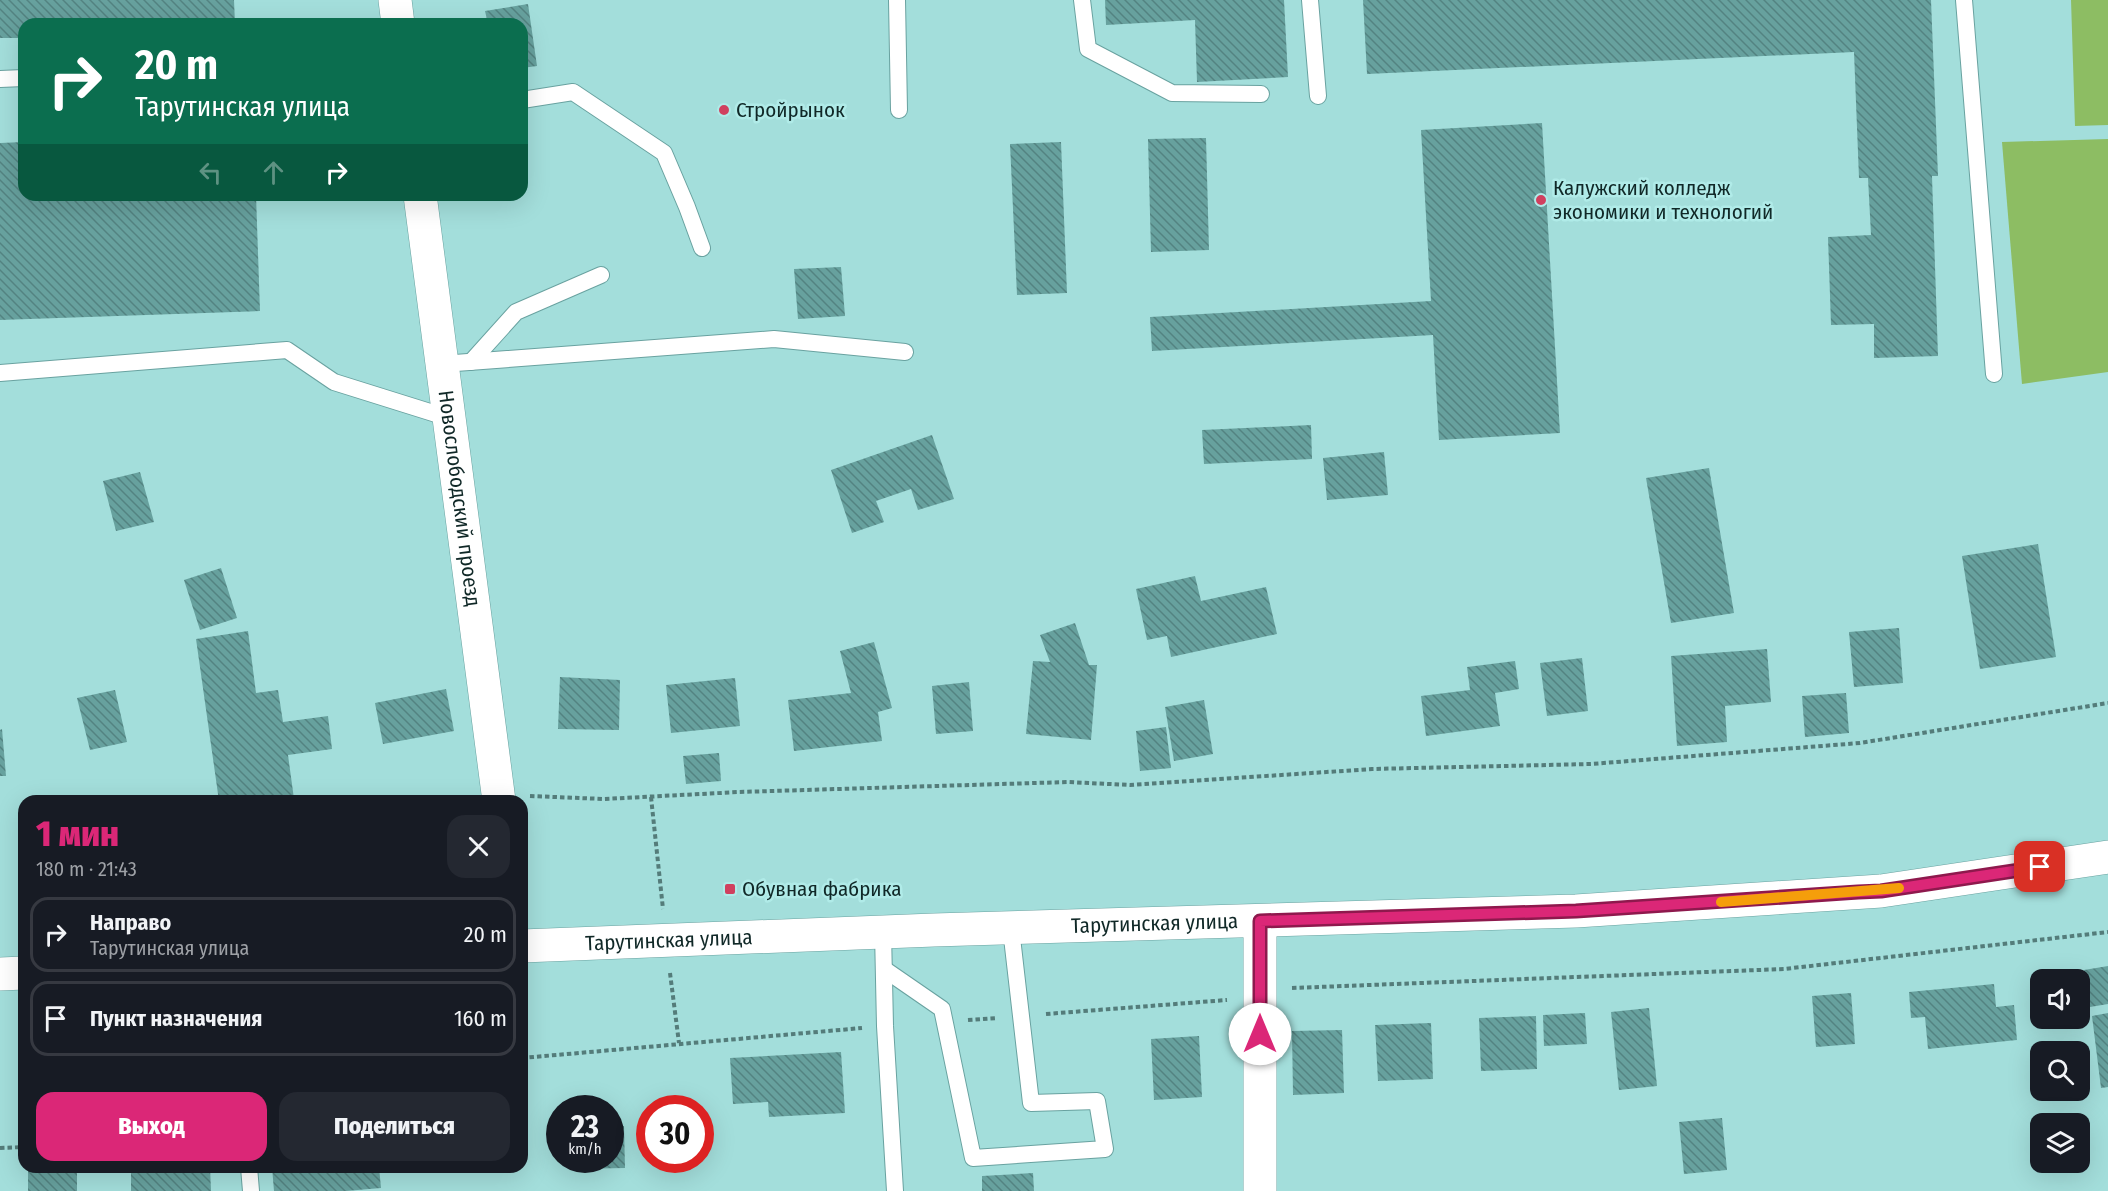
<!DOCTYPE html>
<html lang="ru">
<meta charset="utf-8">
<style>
body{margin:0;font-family:"Fira Sans Condensed",sans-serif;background:#242831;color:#f1f3f6;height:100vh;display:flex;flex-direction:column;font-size:22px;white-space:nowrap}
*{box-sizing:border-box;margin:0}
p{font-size:20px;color:#9ea1a6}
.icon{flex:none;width:33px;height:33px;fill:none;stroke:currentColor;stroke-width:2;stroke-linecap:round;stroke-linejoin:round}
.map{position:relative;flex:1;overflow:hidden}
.sheet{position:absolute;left:18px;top:795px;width:510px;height:378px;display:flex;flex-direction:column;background:#171b24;border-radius:18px;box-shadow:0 6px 24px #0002}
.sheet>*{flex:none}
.hud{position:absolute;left:18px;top:18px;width:510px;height:183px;border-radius:18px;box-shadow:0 6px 24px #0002;background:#0b6e4f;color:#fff;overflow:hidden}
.tools{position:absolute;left:2030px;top:969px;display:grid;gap:12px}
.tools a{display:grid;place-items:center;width:60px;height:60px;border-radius:12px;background:#171b24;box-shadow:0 6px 24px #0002;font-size:30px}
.speed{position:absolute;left:546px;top:1095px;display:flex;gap:12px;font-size:30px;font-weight:700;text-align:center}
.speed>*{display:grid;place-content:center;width:78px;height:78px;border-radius:50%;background:#171b24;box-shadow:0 6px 24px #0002;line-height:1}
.speed small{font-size:15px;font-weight:400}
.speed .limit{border:9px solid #d22;background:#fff;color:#111}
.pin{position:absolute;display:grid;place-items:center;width:51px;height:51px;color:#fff;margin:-26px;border-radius:12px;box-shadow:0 3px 9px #0006}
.me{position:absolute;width:66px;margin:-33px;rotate:0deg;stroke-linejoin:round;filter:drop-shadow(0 0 4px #0008)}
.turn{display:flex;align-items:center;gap:21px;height:126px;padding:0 18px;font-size:27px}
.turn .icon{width:78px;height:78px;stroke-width:2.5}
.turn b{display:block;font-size:42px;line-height:51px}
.lanes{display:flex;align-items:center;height:57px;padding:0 18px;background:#0003;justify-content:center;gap:30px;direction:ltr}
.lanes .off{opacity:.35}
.round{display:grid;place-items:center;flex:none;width:63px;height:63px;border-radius:18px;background:#242831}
.head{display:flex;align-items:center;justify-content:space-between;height:102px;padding:0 18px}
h1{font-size:36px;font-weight:800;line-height:45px;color:#db2777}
.cta{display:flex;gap:12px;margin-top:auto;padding:12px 18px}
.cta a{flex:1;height:69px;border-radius:18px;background:#db2777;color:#fff;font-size:24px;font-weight:800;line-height:69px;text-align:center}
.cta a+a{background:#242831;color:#f1f3f6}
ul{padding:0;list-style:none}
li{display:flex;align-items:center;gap:18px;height:75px;margin:0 12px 9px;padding:0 6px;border:3px solid #363941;border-radius:18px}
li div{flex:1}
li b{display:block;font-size:22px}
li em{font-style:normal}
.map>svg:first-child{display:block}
.park{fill:#8dbd63}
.building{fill:url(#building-back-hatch)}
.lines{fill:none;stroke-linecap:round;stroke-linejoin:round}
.lane-casing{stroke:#69a2a0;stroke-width:18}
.street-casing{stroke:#69a2a0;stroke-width:34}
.primary-casing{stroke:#69a2a0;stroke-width:34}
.path{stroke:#547c7a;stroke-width:4;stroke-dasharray:4.5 3;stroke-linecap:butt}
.lane{stroke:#fff;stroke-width:16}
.street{stroke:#fff;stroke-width:33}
.primary{stroke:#fff;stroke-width:33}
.route-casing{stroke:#8e194d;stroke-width:15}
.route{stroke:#db2777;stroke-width:10}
.slow{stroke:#f59e0b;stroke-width:10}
.poi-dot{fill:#d0405f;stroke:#b0ebe8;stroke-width:2}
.labels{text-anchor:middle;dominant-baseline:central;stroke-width:5;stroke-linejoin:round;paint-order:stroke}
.poi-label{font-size:21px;fill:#102827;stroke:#b0ebe8;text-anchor:start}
.street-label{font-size:21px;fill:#102827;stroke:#b0ebe8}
</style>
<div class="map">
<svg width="2108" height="1191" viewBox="0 0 2108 1191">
<defs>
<pattern id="building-back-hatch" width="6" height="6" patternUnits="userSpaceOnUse" patternTransform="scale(1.5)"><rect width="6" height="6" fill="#67a19e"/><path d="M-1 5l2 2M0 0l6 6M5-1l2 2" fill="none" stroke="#538381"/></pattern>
</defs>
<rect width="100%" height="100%" fill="#a3dedb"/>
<g class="park">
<path d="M2071 0H2108V125L2075 126Z"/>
<path d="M2108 139V372L2022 384 2002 142Z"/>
</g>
<g class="building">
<path d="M0 0H234L235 24H24V38H0Z"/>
<path d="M1105 0H1284L1288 77 1197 82 1195 20 1106 25Z"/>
<path d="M1363 0H1931L1938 176H1932L1938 356 1874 358V324L1831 325 1828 237 1871 235 1868 178H1859L1854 52 1367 74Z"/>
<path d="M528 4 537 66 522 68V24H488L485 11Z"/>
<path d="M1542 123 1560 433 1439 440 1433 335 1152 351 1150 317 1431 301 1421 130Z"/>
<path d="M1206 138 1209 250 1151 252 1148 139Z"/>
<path d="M24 142V195H256L260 311 0 320V143Z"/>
<path d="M1061 142 1067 293 1017 295 1010 144Z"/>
<path d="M841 267 845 316 798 319 794 269Z"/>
<path d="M1311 425 1312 459 1204 464 1202 430Z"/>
<path d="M932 435 954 499 918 510 911 489 876 501 884 522 852 533 831 470Z"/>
<path d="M1384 452 1388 495 1327 500 1323 458Z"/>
<path d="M1709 468 1734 613 1671 623 1646 478Z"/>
<path d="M140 472 154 522 116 531 103 481Z"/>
<path d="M2038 544 2056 657 1980 669 1962 556Z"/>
<path d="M221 568 237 618 200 630 184 580Z"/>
<path d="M1195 576 1201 601 1266 587 1277 634 1171 657 1167 636 1147 640 1136 589Z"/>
<path d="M1075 623 1089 665H1097L1091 740 1026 734 1033 661 1050 662 1040 635Z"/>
<path d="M1899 628 1903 683 1854 687 1849 632Z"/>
<path d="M248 631 256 693 278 690 283 722 328 716 332 749 288 755 294 799 279 801H219L196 639Z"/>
<path d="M874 642 892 708 878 712 882 741 794 751 788 700 851 693 840 651Z"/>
<path d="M1767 649 1771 702 1725 706 1727 742 1677 746 1671 656Z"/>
<path d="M1582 658 1588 711 1547 716 1540 663Z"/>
<path d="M1515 661 1519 689 1495 693 1500 726 1426 736 1421 696 1470 690 1467 667Z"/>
<path d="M560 677 620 680 619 730 558 729Z"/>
<path d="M735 678 740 726 671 733 666 685Z"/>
<path d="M969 682 973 731 936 734 932 686Z"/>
<path d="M446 689 454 731 383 744 375 703Z"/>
<path d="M115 690 127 742 90 750 77 698Z"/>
<path d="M1846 693 1849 733 1805 737 1802 696Z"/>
<path d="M1204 700 1213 754 1174 761 1165 707Z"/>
<path d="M1166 727 1171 768 1140 771 1136 731Z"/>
<path d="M2 729 6 776H0V730Z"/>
<path d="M719 753 721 781 686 784 683 756Z"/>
<path d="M2108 966V1004L2090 1007 2084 970Z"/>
<path d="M1994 984 1996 1007 2014 1005 2017 1040 1928 1049 1925 1017 1911 1018 1909 992Z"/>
<path d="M1851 993 1855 1044 1816 1047 1812 996Z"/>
<path d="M1649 1008 1657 1086 1619 1090 1611 1012Z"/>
<path d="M1585 1013 1587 1044 1544 1046 1543 1015Z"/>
<path d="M2108 1013V1087L2101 1088 2092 1016Z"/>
<path d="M1536 1016 1537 1069 1481 1071 1479 1018Z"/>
<path d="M1431 1023 1433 1079 1378 1081 1375 1025Z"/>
<path d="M1342 1030 1344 1093 1293 1095 1292 1031Z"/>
<path d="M1199 1036 1202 1097 1154 1100 1151 1039Z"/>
<path d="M841 1052 845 1113 769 1117 768 1102 733 1104 730 1058Z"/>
<path d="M1722 1118 1727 1170 1684 1174 1679 1122Z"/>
<path d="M610 1126H624L625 1168 573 1169V1160H610Z"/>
<rect x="28" y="1167" width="49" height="24"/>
<path d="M131 1167H210L211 1191H131Z"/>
<path d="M272 1167H379L381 1188 346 1191H274Z"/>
<path d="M1033 1173 1034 1191H982V1176Z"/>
</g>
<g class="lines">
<g class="lane-casing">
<g id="lane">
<path d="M897 0 899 110"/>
<path d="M1082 0 1088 49 1172 93 1261 94"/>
<path d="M1310 0 1318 96"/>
<path d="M1964 0 1994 374"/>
<path d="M0 79 24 78"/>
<path d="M522 100 573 92 664 153 687 207 702 248"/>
<path d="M471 362 516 312 601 275"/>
<path d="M442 364 774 339 905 352"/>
<path d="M0 373 287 350 334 382 449 418"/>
<path d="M883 932 885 1026 895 1191"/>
<path d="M884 969 942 1009 973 1158 1105 1149 1097 1101 1031 1103 1011 929"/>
<path d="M249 1167 251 1191"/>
</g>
</g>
<g class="street-casing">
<g id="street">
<path d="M395 0 398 24"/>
<path id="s1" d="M420 195 499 801"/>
<path d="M1260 921V1191"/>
</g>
</g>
<g class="primary-casing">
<g id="primary">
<path id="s2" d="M522 946 934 930 1576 911 1881 891 2108 857"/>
<path d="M0 974 24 973"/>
</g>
</g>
<g class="path">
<path d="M530 796 604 799 739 792 1068 782 1130 785 1372 769 1591 764 1860 743 2108 703"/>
<path d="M651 797 663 909"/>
<path d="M670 973 679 1043"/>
<path d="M1292 988 1784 969 2108 932"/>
<path d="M1046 1014 1227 1000"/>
<path d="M968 1020 997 1018"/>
<path d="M522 1058 862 1028"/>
<path d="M0 1148 24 1147"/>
</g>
<use href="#lane" class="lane"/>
<use href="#street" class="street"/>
<use href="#primary" class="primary"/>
</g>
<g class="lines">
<g class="route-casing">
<path id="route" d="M1260 1034V921L1576 911 1858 892 1881 891 2040 867"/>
</g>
<use href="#route" class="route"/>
<path class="slow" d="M1721 902 1899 888"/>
</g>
<g class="poi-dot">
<circle cx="724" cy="110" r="6"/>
<circle cx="1541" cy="200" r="6"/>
<rect x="724" y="883" width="12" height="12" rx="3"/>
</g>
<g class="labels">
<g class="poi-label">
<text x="736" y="110">Стройрынок</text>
<text x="1553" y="188">Калужский колледж<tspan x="1553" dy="24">экономики и технологий</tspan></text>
<text x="742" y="889">Обувная фабрика</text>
</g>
<g class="street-label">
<text stroke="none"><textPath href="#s1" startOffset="306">Новослободский проезд</textPath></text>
<text stroke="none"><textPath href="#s2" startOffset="633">Тарутинская улица</textPath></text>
<text stroke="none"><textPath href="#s2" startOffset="147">Тарутинская улица</textPath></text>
</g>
</g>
</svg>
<div class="tools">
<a><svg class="icon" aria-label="sound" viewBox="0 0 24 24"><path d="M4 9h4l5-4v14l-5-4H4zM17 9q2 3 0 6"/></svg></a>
<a><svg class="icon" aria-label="search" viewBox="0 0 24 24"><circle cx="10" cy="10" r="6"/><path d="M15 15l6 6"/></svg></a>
<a><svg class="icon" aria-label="layers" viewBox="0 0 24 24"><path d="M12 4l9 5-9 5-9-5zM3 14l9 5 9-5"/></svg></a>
</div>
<div class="speed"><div>23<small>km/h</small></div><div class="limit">30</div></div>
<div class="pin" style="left:2040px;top:867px;background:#d93025"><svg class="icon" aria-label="arrive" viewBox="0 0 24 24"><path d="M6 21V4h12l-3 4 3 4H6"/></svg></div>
<svg class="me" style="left:1260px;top:1034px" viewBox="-20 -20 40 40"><circle r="19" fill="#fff"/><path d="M0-13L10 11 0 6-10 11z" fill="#db2777"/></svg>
<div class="hud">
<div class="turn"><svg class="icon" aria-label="right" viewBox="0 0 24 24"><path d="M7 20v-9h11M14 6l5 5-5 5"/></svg><div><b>20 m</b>Тарутинская улица</div></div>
<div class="lanes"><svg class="icon off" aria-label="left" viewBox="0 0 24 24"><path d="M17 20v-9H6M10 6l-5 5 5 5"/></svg><svg class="icon off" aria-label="ahead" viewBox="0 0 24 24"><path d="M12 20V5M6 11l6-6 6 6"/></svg><svg class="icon" aria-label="right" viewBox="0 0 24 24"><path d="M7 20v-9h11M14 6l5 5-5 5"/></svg></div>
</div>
<section class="sheet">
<div class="head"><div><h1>1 мин</h1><p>180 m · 21:43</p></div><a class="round"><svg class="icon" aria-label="close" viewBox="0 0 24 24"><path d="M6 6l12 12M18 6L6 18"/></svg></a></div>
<ul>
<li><svg class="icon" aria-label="right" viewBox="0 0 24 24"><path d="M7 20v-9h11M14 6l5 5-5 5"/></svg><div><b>Направо</b><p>Тарутинская улица</p></div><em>20 m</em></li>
<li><svg class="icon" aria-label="arrive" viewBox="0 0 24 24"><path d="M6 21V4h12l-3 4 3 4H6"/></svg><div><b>Пункт назначения</b></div><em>160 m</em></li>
</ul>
<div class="cta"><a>Выход</a><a>Поделиться</a></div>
</section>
</div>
